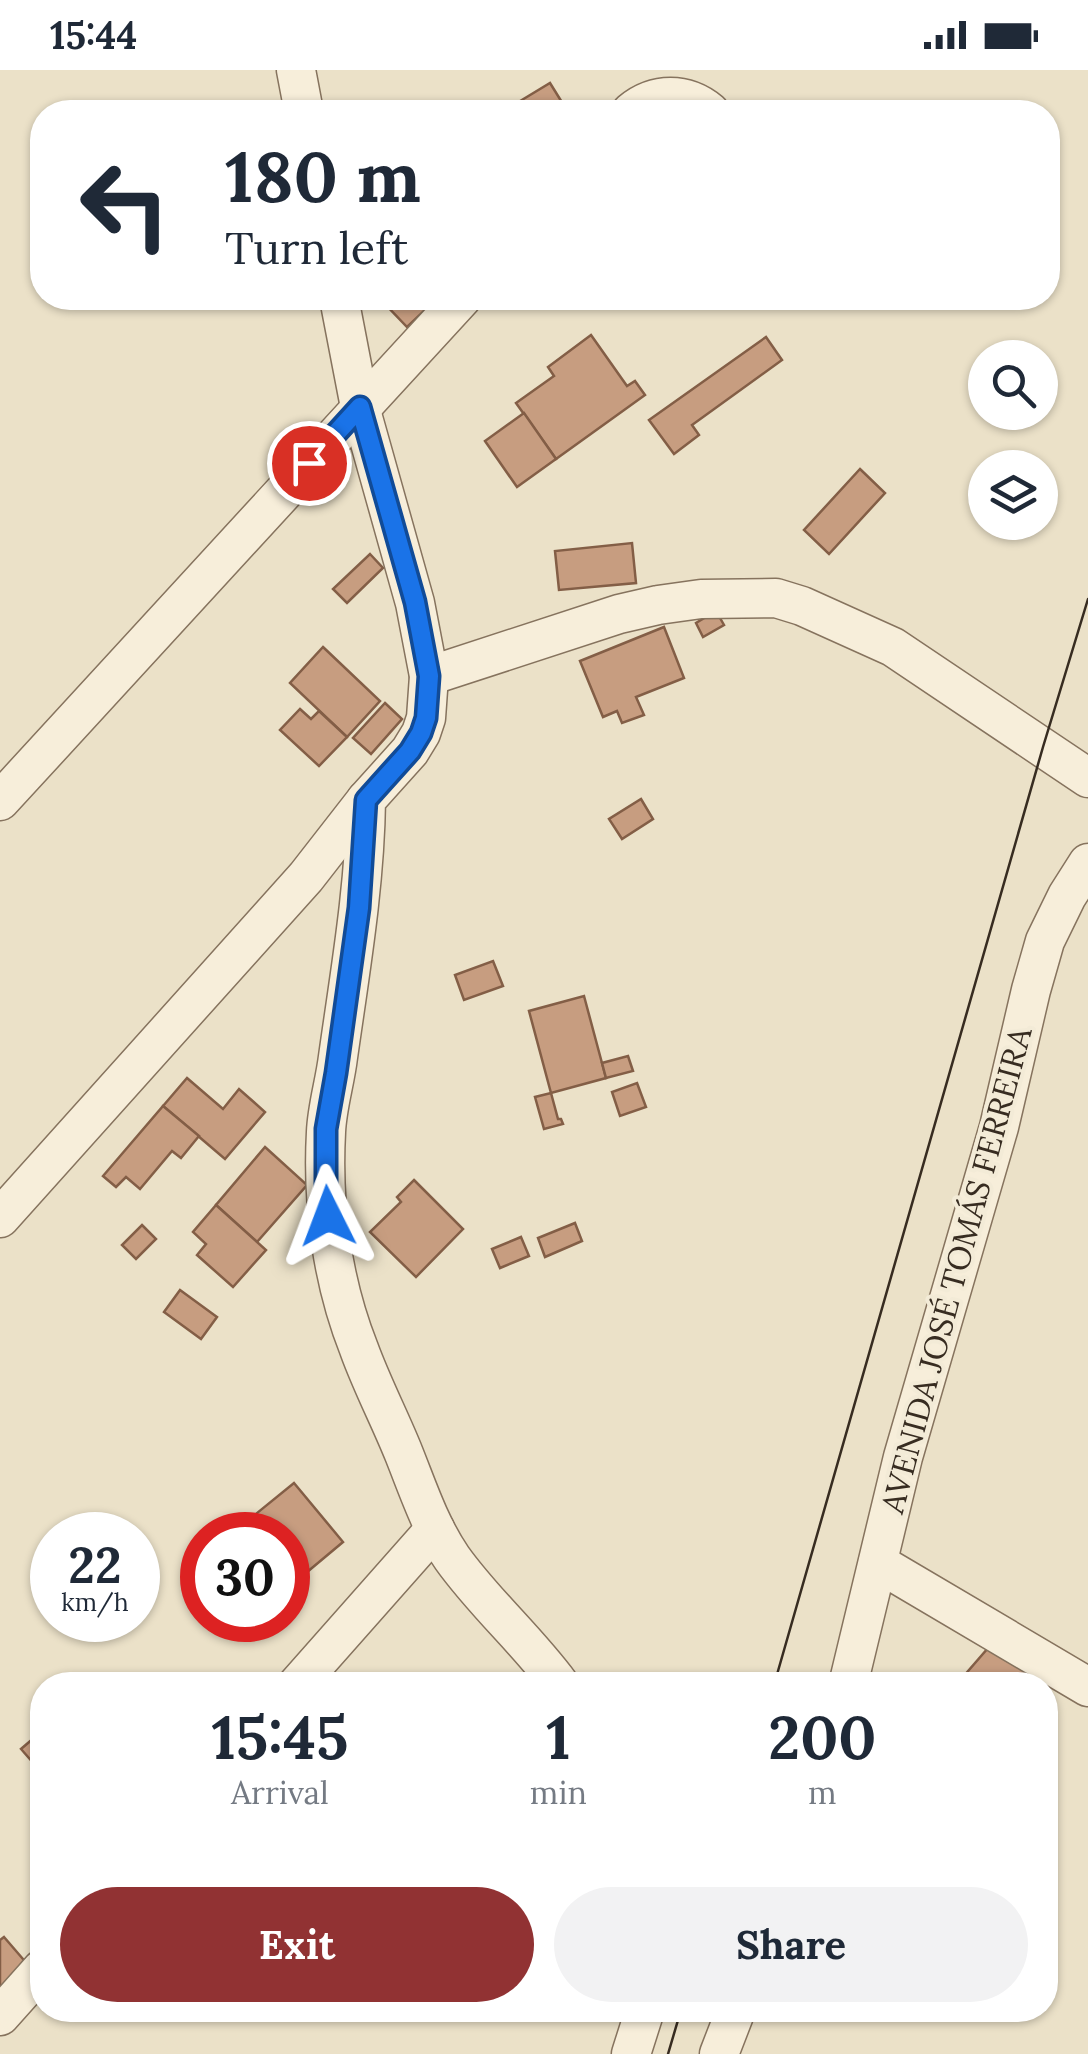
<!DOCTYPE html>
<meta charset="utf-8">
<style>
body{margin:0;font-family:Lora,serif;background:#f2f2f3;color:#1f2937;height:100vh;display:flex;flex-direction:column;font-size:38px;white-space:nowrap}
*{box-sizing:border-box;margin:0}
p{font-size:32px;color:#747a83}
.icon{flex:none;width:55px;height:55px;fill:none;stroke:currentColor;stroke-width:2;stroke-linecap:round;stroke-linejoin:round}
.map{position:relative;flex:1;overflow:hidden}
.drawer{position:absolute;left:30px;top:1602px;width:1028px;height:350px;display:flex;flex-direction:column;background:#fff;border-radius:40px;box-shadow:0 2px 8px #0004}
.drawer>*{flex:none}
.guide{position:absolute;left:30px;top:30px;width:1030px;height:210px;border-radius:40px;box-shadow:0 2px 8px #0004;background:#fff;color:#1f2937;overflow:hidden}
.tools{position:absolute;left:968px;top:270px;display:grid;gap:20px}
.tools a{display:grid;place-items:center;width:90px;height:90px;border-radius:50%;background:#fff;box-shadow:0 2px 8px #0004;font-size:50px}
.speed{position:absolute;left:30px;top:1442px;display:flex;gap:20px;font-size:50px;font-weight:700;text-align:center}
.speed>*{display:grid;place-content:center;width:130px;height:130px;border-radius:50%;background:#fff;box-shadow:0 2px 8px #0004;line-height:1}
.speed small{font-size:25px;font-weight:400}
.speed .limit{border:15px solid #d22;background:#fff;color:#111}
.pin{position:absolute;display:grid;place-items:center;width:85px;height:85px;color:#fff;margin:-42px;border:5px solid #fff;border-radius:50%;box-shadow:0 2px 10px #0007}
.me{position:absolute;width:110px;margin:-55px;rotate:357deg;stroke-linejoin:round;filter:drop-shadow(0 0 8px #0008)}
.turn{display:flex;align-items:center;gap:35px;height:210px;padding:0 30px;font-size:45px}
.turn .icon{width:130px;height:130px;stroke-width:2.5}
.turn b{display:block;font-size:70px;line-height:85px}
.eta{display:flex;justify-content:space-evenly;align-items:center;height:170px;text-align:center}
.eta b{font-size:60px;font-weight:700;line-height:70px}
.cta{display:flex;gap:20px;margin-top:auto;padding:20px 30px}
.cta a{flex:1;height:115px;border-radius:60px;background:#913233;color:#fff;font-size:40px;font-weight:700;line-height:115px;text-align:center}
.cta a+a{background:#f2f2f3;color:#1f2937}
.status{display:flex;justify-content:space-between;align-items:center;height:70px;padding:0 50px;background:#fff;direction:ltr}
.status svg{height:28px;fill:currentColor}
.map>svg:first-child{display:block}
.building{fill:#c79d80;stroke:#835e46;stroke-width:2.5}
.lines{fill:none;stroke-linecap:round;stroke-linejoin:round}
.minor-casing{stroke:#86735e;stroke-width:41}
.minor{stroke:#f7eeda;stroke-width:38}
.tram{stroke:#372c21;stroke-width:2.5}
.route-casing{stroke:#114b97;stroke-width:25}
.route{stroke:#1a73e8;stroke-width:18}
.labels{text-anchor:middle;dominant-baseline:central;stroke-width:8;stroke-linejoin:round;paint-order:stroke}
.street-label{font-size:32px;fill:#372c21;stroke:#f3ebd7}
</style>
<div class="status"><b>15:44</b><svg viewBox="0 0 49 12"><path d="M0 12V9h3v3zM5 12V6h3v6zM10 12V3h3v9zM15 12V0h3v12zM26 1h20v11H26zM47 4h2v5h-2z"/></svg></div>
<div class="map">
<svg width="1088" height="1984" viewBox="0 0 1088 1984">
<rect width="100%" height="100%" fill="#ebe1c8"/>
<g class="building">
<path d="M550 13 568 42H502Z"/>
<path d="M397 228H438L407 257 387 236Z"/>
<path d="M591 265 627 316 635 311 645 325 556 389 516 333 554 306 548 297Z"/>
<path d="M766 267 782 290 692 355 699 365 674 384 649 350Z"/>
<path d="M524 343 556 389 517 417 485 371Z"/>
<path d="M860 399 885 423 829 484 804 460Z"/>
<path d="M632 473 636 513 559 520 555 481Z"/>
<path d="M370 484 383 498 347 533 333 519Z"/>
<path d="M716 541 724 555 703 567 696 553Z"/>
<path d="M664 557 684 608 636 627 644 645 622 653 617 641 603 647 580 591Z"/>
<path d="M323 577 380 631 347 667 290 613Z"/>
<path d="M385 633 402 649 371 684 353 668Z"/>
<path d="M300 639 311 649 319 641 347 667 319 696 280 660Z"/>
<path d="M641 729 653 749 622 769 609 749Z"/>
<path d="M493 891 503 916 464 930 455 905Z"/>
<path d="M584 926 606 1008 551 1023 529 941Z"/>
<path d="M628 986 633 1001 606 1008 602 993Z"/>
<path d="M187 1008 223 1039 239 1019 265 1042 225 1089 163 1036Z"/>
<path d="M637 1013 646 1037 620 1046 612 1022Z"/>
<path d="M551 1023 558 1049H561L563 1054 544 1059 535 1027Z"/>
<path d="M163 1036 199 1066 181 1088 172 1081 140 1119 126 1107 116 1117 103 1106Z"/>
<path d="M265 1077 307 1115 257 1172 216 1135Z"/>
<path d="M414 1110 463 1159 416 1207 370 1162 401 1132 397 1127Z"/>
<path d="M216 1135 266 1180 233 1217 197 1185 206 1174 193 1162Z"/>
<path d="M575 1153 582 1171 545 1187 538 1168Z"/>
<path d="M142 1155 156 1169 136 1189 122 1175Z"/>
<path d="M521 1167 529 1186 500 1198 492 1179Z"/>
<path d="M180 1220 217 1247 201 1269 164 1242Z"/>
<path d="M294 1413 343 1472 294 1513 288 1506V1465H230Z"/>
<path d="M202 1488V1518L188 1500Z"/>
<path d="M995 1570 1041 1610 1036 1615H956Z"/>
<path d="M42 1661V1703L21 1679Z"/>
<path d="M4 1867 29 1896 0 1920V1870Z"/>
</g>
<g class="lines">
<g class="minor-casing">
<g id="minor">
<path d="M296 0 304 42"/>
<path d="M631 42C655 22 686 22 710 42"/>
<path d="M339 228 360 337 415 533 429 606 426 648 421 663 410 681 366 730C365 816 350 902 338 987 335 1012 327 1037 326 1062 322 1135 332 1211 359 1279 372 1315 390 1349 404 1384 418 1419 430 1456 452 1488 484 1533 527 1570 560 1615"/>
<path d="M429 606 619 544 658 535 701 529 776 528 802 536 893 577 1088 708"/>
<path d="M0 731 462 228"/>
<path d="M0 1148 306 807 366 730"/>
<path d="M878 1493 1088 1617"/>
<path d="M297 1615 435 1459"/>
<path d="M848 1615 903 1387 999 1057 1031 920 1045 871 1067 826 1088 793"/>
<path d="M0 1946 42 1899"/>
<path d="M631 1984 645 1940"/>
<path d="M719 1984 736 1940"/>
</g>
</g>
<use href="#minor" class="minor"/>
<g class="tram">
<path d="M774 1615 1043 677 1088 529"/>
<path d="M668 1984 681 1940"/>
</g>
</g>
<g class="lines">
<g class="route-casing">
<path id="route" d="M309 393 360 337 415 532 429 606 426 648 421 663 410 681 366 730 359 838 336 1003 326 1059V1118L328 1146"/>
</g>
<use href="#route" class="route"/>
</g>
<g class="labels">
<g class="street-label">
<text transform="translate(956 1200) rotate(-75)">AVENIDA JOSÉ TOMÁS FERREIRA</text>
</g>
</g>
</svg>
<div class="tools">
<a><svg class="icon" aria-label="search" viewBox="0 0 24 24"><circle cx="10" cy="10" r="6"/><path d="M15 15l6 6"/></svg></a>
<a><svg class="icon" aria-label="layers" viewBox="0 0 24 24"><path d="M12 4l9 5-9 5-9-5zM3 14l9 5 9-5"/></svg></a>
</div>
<div class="speed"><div>22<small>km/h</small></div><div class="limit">30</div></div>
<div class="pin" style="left:309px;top:393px;background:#d93025"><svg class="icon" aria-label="arrive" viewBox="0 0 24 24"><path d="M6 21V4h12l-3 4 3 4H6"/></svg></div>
<svg class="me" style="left:328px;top:1146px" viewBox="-20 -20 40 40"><path d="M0-17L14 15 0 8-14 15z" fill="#1a73e8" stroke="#fff" stroke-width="4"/></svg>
<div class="guide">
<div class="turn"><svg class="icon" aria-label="left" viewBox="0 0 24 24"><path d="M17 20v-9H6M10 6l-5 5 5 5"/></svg><div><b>180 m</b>Turn left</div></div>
</div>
<section class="drawer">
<div class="eta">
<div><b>15:45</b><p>Arrival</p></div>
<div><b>1</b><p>min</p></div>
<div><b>200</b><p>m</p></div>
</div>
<div class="cta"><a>Exit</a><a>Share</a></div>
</section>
</div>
